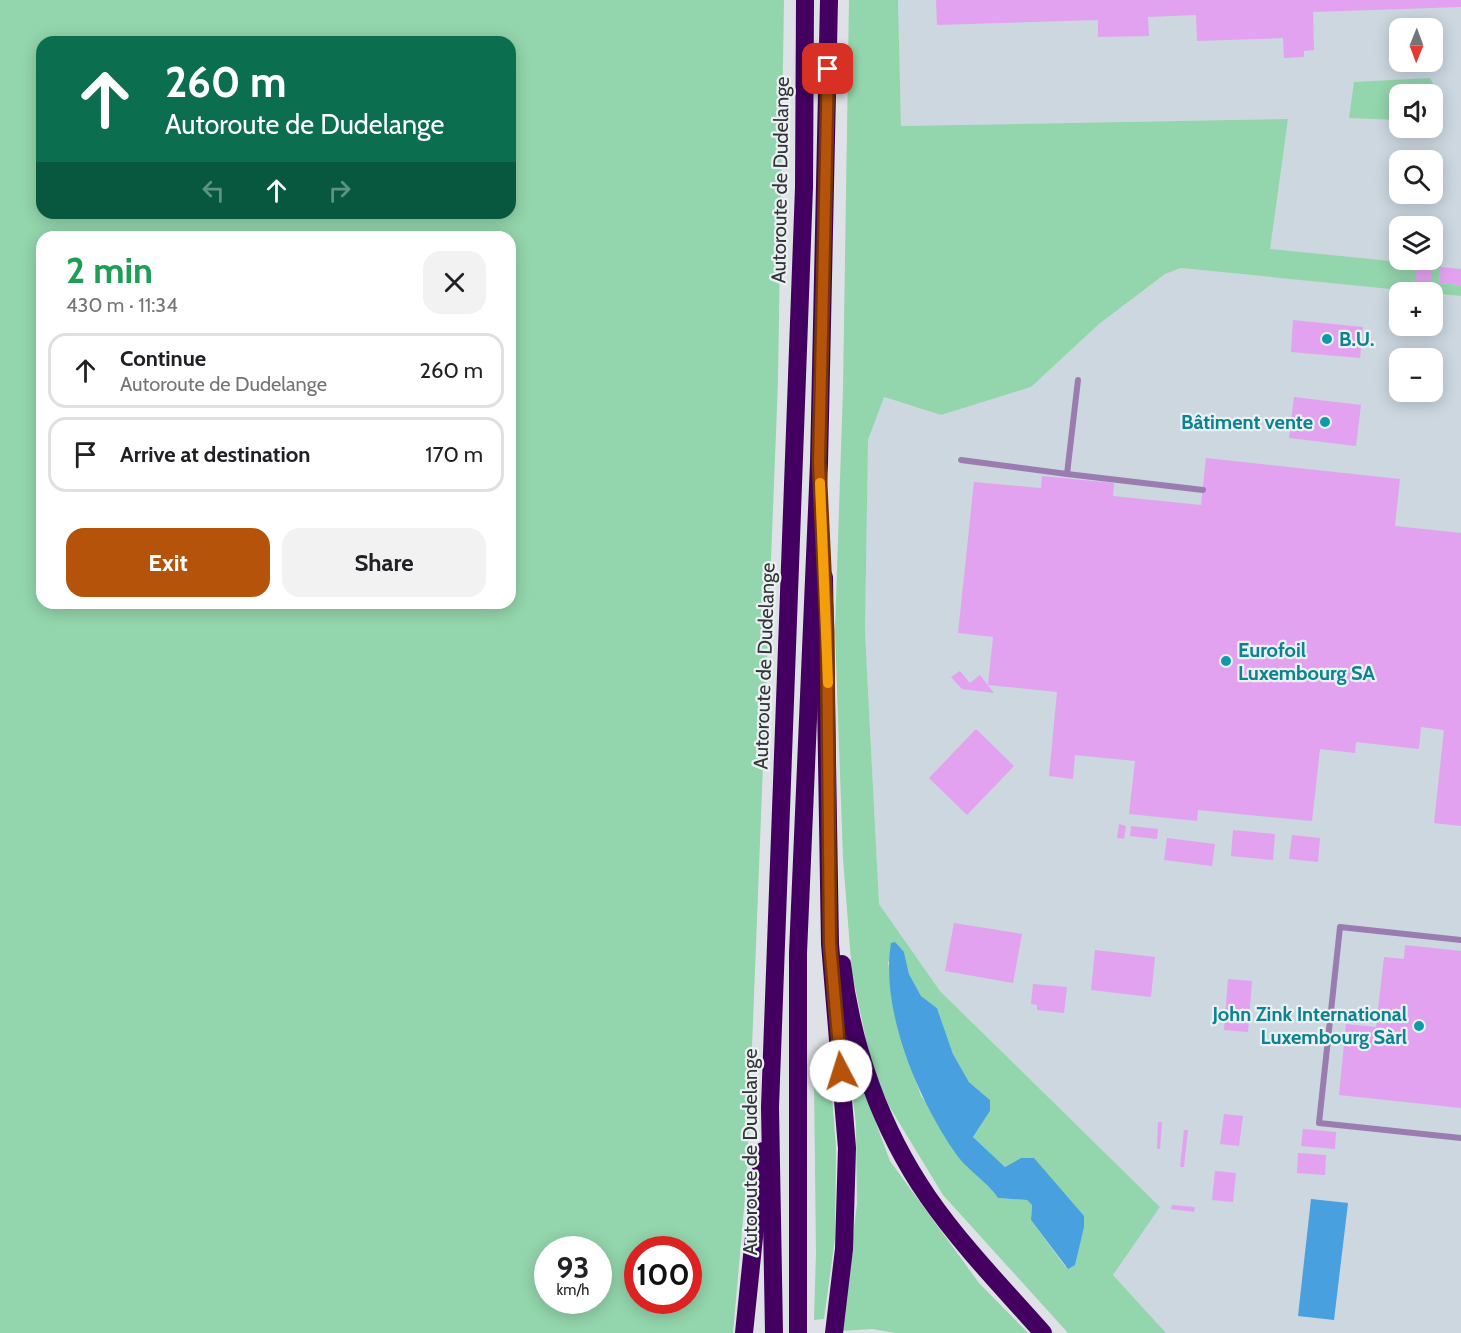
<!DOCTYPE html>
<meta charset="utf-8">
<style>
body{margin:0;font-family:Cabin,sans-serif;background:#f2f2f2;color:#202124;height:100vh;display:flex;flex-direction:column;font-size:22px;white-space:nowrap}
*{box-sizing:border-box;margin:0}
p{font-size:20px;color:#757577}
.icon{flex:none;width:33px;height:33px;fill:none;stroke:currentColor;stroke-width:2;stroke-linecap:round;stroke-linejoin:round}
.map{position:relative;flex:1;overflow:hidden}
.details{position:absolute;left:36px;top:231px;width:480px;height:378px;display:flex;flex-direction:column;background:#fff;border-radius:18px;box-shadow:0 3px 15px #0003}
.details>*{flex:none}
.hud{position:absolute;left:36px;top:36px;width:480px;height:183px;border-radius:18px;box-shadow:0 3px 15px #0003;background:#0b6e4f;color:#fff;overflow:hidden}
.needle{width:39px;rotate:181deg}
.buttons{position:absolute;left:1389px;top:18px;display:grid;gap:12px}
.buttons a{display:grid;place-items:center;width:54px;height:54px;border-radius:12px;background:#fff;box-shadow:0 3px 15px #0003;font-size:30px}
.speed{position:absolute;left:534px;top:1236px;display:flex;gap:12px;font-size:30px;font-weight:700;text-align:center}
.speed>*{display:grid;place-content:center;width:78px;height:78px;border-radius:50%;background:#fff;box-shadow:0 3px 15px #0003;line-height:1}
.speed small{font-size:15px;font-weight:400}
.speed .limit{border:9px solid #d22;background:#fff;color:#111}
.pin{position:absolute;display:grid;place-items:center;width:51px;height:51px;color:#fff;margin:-26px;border-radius:12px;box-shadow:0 3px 9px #0006}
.me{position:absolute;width:66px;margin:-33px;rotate:355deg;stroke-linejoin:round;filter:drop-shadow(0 0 4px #0008)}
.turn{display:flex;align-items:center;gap:21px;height:126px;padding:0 30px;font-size:27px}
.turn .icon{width:78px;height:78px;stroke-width:2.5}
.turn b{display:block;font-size:42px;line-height:51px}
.lanes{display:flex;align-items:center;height:57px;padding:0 30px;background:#0003;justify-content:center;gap:30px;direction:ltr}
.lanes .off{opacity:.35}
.round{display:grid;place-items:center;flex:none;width:63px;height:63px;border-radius:18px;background:#f2f2f2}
.head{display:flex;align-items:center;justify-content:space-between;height:102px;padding:0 30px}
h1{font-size:36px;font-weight:700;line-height:45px;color:#1e9e55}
.primary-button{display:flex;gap:12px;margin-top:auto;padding:12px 30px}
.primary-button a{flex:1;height:69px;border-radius:18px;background:#b45309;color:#fff;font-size:24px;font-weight:700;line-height:69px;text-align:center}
.primary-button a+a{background:#f2f2f2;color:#202124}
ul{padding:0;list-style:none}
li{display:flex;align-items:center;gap:18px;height:75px;margin:0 12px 9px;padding:0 18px;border:3px solid #e0e0e0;border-radius:18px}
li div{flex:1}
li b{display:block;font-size:22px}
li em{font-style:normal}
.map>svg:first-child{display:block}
.built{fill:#ccd7e0;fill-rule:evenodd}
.green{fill:#93d5ac;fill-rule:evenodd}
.water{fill:#48a0df}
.building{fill:#e2a2ef}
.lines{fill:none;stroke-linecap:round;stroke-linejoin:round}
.lane{stroke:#9a7cb0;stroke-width:6}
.highway{stroke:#430061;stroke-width:18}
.route-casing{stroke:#753606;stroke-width:15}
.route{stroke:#b45309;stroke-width:10}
.slow{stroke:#f59e0b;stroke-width:10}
.culture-dot{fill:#0f9aa8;stroke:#ebf0f3;stroke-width:2}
.labels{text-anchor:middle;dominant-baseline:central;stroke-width:4.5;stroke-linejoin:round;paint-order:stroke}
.street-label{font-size:20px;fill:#333536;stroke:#ebf0f3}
.culture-label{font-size:20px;font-weight:bold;fill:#0d838f;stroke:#ebf0f3;text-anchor:start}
</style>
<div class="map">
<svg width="1461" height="1333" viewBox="0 0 1461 1333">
<rect width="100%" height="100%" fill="#dee2e6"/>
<g class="built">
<path d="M898 0H1461V285L1439 283 1440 266 1269 250 1288 119 901 126ZM1400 28H1432V62H1400ZM1400 94H1432V128H1400ZM1400 160H1432V194H1400ZM1400 226H1432V260H1400Z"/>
<path d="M1181 268 1427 292H1400V326H1432L1433 293 1461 296V1333H1166L1113 1275 1160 1207 940 991 879 904 865 632 868 441 883 397 941 415 1031 387 1099 324 1165 274ZM1400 358H1432V392H1400Z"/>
</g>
<g class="green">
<path d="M0 0H784L778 381 747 1175 733 1333H0ZM42 42H510V213H42ZM42 237H510V603H42ZM548 1250H598V1300H548ZM638 1250H688V1300H638Z"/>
<path d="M849 0H898L901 126 1288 119 1270 249 1441 266 1439 283 1461 285V296L1181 268 1165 274 1099 324 1031 387 941 415 884 397 868 440 865 632 879 904 940 991 1160 1207 1113 1275 1166 1333H1068L943 1195 889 1106 871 1063 852 973 843 859 835 631 843 388ZM904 952 909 974 921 996 937 1008 953 1054 969 1082 990 1100V1111L973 1137 1005 1167 1021 1158 1067 1269 1031 1220 1032 1205 1027 1200 998 1198 921 1096 898 1030 888 962Z"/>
<path d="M1430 78 1439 95 1400 94 1399 120 1349 118 1354 82Z"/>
<path d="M828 1043 836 1148 835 1238 824 1319 814 1320 816 1252 814 1083Z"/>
<path d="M856 1069 890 1161 979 1283 1028 1333H896L872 1329 841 1331 857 1204 856 1125 850 1071Z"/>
</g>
<g class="water">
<path d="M895 942 904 952 909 974 921 996 937 1008 953 1054 969 1082 990 1100V1111L973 1137 1005 1167 1021 1158H1034L1084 1216V1227L1075 1265 1068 1269 1031 1220 1032 1205 1027 1200 998 1198C986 1180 965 1169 954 1151 917 1097 880 1009 891 943Z"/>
<path d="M1311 1199 1348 1203 1334 1320 1298 1316Z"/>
</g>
<g class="building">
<path d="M936 0H1461V7L1313 12 1314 50 1304 51V57L1284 58 1283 38 1197 41 1196 15 1148 17 1149 36 1098 37V20L937 25Z"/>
<path d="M1440 267 1461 269V285L1439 283Z"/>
<path d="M1416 268 1432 270 1431 282 1415 281Z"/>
<path d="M1293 320 1363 327 1360 358 1291 352Z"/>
<path d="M1294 397 1361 405 1356 446 1289 438Z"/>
<path d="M1206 458 1400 479 1395 526 1461 533V826L1434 823 1444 730 1421 727 1419 749 1356 742 1355 753 1320 749 1312 821 1198 810 1197 821 1129 814 1135 761 1075 755 1073 779 1049 776 1057 692 988 685 993 637 958 633 974 482 1041 488 1042 476 1114 483 1113 496 1201 505Z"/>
<path d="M960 671 970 683 980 675 994 693 962 689 951 677Z"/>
<path d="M976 729 1014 766 967 815 929 778Z"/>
<path d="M1119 824 1126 826 1124 839 1117 838Z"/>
<path d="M1131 826 1158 829 1157 839 1130 836Z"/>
<path d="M1233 830 1275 834 1273 860 1231 856Z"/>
<path d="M1292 835 1320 838 1318 862 1289 859Z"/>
<path d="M1167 838 1215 844 1212 866 1164 860Z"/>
<path d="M954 923 1022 934 1013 983 945 971Z"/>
<path d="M1405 945 1461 951V1108L1339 1095 1346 1024 1376 1027 1384 957 1404 959Z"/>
<path d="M1095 950 1155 957 1151 997 1091 990Z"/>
<path d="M1228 979 1252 981 1248 1032 1224 1030Z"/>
<path d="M1033 984 1067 987 1064 1013 1037 1010V1005L1031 1004Z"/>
<path d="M1224 1114 1243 1116 1239 1146 1220 1144Z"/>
<path d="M1158 1122H1162L1160 1149H1157Z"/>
<path d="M1303 1129 1336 1132 1335 1149 1301 1146Z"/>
<path d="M1184 1130H1188L1184 1167H1180Z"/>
<path d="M1298 1153 1326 1155 1325 1175 1297 1173Z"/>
<path d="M1215 1171 1236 1173 1233 1202 1212 1200Z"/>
<path d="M1172 1205 1195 1207 1194 1212 1171 1209Z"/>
</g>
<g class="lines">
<g class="lane">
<path d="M961 460 1067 474 1078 380"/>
<path d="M1067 474 1203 490"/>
<path d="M1461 940 1340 927 1319 1123 1461 1138"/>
</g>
<g class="highway">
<path d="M824 577 830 944 847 1148 844 1249 834 1333"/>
<path d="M842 964C852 1047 881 1129 928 1197 962 1246 1004 1289 1043 1333"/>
<path d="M744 1333 763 1151"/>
<path d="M774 1333 770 1107 804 187 805 0"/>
<path d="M798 1333V953L819 463 829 0"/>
</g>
</g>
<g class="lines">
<g class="route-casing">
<path id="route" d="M828 69 819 463 827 631 830 944 841 1071"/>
</g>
<use href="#route" class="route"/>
<path class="slow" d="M820 483 828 683"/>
</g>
<g class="culture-dot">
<circle cx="1327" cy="339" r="6"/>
<circle cx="1325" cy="422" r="6"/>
<circle cx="1226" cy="661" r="6"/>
<circle cx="1419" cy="1026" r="6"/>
</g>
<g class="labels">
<g class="street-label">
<text transform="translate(780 180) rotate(-89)">Autoroute de Dudelange</text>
<text transform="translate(764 666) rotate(-88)">Autoroute de Dudelange</text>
<text transform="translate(750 1152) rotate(-90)">Autoroute de Dudelange</text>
</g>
<g class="culture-label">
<text x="1339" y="339">B.U.</text>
<text x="1313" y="422" text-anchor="end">Bâtiment vente</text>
<text x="1238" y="650">Eurofoil<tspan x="1238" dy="23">Luxembourg SA</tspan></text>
<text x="1407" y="1014" text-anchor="end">John Zink International<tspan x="1407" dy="23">Luxembourg Sàrl</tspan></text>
</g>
</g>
</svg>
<div class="buttons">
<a><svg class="needle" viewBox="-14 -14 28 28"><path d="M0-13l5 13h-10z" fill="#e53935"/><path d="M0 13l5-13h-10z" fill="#757577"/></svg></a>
<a><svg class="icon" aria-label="sound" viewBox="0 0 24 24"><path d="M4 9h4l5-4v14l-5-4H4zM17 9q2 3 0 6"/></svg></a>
<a><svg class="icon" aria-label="search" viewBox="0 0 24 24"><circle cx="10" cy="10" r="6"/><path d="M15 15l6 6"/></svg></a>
<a><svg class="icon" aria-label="layers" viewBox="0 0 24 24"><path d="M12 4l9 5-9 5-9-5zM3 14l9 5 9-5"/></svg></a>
<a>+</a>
<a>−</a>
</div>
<div class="speed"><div>93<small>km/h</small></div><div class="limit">100</div></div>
<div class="pin" style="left:828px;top:69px;background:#d93025"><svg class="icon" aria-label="arrive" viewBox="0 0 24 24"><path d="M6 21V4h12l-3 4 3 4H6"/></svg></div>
<svg class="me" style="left:841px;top:1071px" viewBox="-20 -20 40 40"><circle r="19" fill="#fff"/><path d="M0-13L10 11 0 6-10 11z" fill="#b45309"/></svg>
<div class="hud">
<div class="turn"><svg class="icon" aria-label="ahead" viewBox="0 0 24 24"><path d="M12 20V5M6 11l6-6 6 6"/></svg><div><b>260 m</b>Autoroute de Dudelange</div></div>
<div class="lanes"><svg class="icon off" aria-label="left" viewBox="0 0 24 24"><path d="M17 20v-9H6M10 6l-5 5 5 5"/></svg><svg class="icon" aria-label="ahead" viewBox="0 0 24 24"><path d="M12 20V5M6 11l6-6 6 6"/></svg><svg class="icon off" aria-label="right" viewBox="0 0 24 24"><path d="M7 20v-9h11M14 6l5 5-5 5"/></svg></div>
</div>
<section class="details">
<div class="head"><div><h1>2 min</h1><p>430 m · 11:34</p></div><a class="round"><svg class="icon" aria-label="close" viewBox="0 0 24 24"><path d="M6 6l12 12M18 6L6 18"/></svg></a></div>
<ul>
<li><svg class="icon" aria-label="ahead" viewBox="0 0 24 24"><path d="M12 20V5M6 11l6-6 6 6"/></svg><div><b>Continue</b><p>Autoroute de Dudelange</p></div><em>260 m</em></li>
<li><svg class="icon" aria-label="arrive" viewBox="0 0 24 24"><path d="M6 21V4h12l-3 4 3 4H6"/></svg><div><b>Arrive at destination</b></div><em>170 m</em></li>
</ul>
<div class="primary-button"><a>Exit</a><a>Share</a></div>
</section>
</div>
